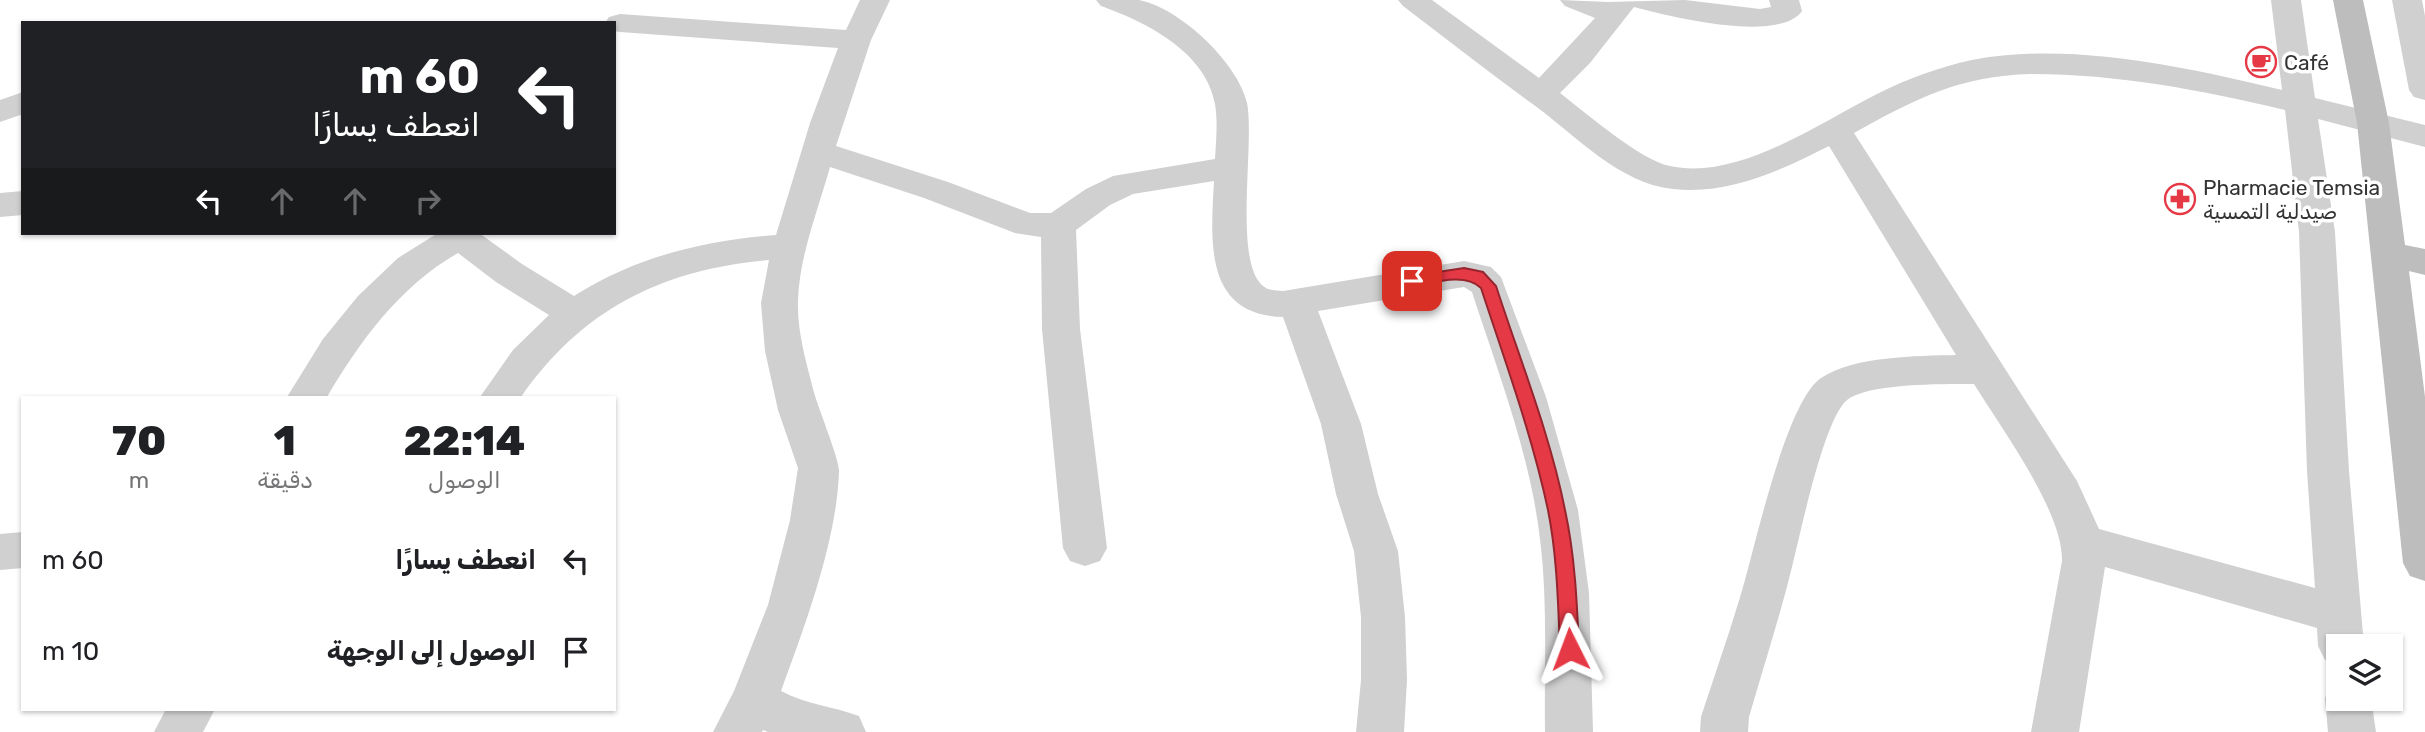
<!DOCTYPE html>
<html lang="ar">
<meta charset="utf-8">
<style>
body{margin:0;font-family:Rubik,"Noto Sans Arabic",sans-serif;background:#f2f2f2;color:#202124;direction:rtl;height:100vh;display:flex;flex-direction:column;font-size:26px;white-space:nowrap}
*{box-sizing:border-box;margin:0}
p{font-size:23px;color:#757577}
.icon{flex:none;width:38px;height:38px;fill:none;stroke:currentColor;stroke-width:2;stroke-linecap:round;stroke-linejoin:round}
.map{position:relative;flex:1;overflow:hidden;direction:ltr}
.sheet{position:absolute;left:21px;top:396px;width:595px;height:315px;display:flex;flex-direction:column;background:#fff;border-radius:0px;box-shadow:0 2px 5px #0004;direction:rtl}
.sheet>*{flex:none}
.hud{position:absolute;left:21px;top:21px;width:595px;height:214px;border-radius:0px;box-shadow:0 2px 5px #0004;direction:rtl;background:#202124;color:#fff;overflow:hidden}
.controls{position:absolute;left:2326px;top:634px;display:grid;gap:14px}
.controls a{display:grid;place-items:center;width:77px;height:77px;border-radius:0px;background:#fff;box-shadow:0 2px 5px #0004;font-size:35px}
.pin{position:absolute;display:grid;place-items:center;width:60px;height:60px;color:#fff;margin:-30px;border-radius:14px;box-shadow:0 4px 10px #0006}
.me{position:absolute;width:77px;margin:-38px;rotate:357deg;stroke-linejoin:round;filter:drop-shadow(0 0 5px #0008)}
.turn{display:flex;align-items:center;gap:24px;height:147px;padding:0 21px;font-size:32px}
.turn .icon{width:91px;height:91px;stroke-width:2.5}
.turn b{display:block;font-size:49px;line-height:60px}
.lanes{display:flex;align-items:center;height:66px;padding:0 21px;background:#0003;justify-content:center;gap:35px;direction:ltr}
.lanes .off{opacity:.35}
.eta{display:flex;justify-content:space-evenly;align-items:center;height:119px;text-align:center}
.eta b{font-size:42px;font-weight:800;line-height:49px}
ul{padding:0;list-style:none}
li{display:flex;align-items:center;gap:21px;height:91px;padding:0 21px}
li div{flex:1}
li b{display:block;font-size:26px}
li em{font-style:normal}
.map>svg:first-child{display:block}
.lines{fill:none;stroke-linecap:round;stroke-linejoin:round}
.minor{fill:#d0d0d0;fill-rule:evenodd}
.secondary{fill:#bdbdbd;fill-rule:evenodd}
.route{fill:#e63946;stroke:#96252e;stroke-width:2}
.labels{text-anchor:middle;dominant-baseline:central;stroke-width:7;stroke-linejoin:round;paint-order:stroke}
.poi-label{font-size:21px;fill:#333;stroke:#fff;text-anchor:start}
</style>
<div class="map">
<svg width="2425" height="732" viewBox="0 0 2425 732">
<rect width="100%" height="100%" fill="#fff"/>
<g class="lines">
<g class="minor">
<path d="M860 0H890L871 40 836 146 948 182 1030 213H1051L1086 189 1113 176 1215 159C1216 141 1218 122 1215 104 1206 52 1146 22 1101 6L1096 0C1110 0 1126 0 1139 0 1180 8 1238 63 1247 103 1255 142 1233 262 1263 286 1269 291 1276 290 1283 291L1464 261 1491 267 1501 277 1546 397 1578 510 1589 593 1593 732H1545C1544 668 1548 603 1540 539 1530 454 1498 372 1472 292L1464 287 1318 311 1361 424 1378 494 1398 551 1405 617 1407 680 1404 732H1356L1361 680V617L1354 551 1336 494 1321 424 1283 317C1203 315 1211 240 1214 181L1133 194 1110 205 1076 230 1080 329 1107 548 1100 561 1085 566 1070 561 1063 548 1042 329 1041 237 1015 233 924 198 830 167C818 210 799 257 798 301 797 329 805 358 812 385 816 404 839 457 839 471 837 540 805 626 781 691 808 705 832 706 859 716L866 732H768L763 730 762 732H713L734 691 768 605 790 520 798 468 778 410 765 351 761 303 769 260C663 269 582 309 521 397H480L513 350 549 315 496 282 458 253C400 286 360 341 327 397H287L323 339 358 296 398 258 438 233H479L522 264 574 296C635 257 705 240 776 235L810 123 838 48 620 32 614 31V23H605L609 17 620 14 846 30Z"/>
<path d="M1398 0H1432L1539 78 1595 18 1565 6 1560 0 1608 2 1685 0 1760 9 1771 7 1769 0H1799L1802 11C1779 44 1668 16 1634 7L1590 63 1560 93C1586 113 1640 160 1670 166 1738 181 1819 123 1877 94 1907 79 1939 67 1972 60 2070 41 2186 67 2282 90L2271 0H2301L2315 98 2425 125V147L2318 119 2335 232 2349 471 2364 646H2338V665L2325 660 2318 646 2317 628 2105 567 2079 732H2031L2062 561C2063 511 2001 428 1974 384 1945 384 1868 383 1847 400 1822 421 1798 547 1788 583 1776 628 1762 672 1749 717L1748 732H1700L1701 717C1716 671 1732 626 1745 580 1757 538 1787 401 1821 378 1854 356 1917 356 1956 355L1829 146C1780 171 1729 195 1673 189 1620 184 1575 135 1534 105 1490 73 1446 39 1403 6ZM2031 74C2117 74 2201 90 2285 110L2299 232 2307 471 2315 588 2099 529 2077 481 1854 133C1915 99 1959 76 2031 74Z"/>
<path d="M2392 0H2422L2425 16V100L2414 97 2409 90Z"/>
<path d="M23 92V114L0 122V100Z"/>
<path d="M23 191V215L0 217V193Z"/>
<path d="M23 532V568L0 570V534Z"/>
<path d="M2338 680V698H2371L2376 732H2328L2325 698 2331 683Z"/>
<path d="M166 709H215L203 732H154Z"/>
</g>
<path class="secondary" d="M2333 0H2363L2389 123 2405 245 2425 249V275L2409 271 2425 397V581L2410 576 2403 563 2357 123Z"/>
</g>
<path class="route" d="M1464 268 1483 272 1496 286C1520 360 1550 434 1565 510 1575 556 1577 603 1579 649L1576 654 1570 657 1563 654 1560 649C1558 602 1557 555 1548 510 1532 435 1505 361 1481 288 1464 272 1434 283 1412 287L1405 281 1412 276Z"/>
<defs>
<g id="cafe-ring" transform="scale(1.575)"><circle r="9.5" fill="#fff" stroke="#e63946" stroke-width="1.5"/><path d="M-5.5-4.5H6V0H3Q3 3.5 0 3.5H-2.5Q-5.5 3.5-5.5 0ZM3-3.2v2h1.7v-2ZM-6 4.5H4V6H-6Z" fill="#e63946"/></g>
<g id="pharmacy-ring" transform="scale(1.575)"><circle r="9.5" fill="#fff" stroke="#e63946" stroke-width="1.5"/><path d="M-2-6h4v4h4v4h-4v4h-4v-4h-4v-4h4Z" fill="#e63946"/></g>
</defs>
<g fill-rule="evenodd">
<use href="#cafe-ring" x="2261" y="62"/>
<use href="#pharmacy-ring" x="2180" y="199"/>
</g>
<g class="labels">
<g class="poi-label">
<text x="2284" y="62">Café</text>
<text x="2203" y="187">Pharmacie Temsia<tspan x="2203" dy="24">صيدلية التمسية</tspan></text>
</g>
</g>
</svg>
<div class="controls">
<a><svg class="icon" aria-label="layers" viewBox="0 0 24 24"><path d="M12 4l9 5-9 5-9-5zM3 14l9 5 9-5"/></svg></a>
</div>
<div class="pin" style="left:1412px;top:281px;background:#d93025"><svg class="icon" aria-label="arrive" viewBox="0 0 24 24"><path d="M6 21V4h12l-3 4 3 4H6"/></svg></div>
<svg class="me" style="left:1570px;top:649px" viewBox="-20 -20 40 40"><path d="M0-17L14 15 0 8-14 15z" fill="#e63946" stroke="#fff" stroke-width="4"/></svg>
<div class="hud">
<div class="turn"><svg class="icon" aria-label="left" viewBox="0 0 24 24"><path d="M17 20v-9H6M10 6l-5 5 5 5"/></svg><div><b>60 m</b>انعطف يسارًا</div></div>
<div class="lanes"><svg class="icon" aria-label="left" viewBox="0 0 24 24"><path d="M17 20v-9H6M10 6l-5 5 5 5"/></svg><svg class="icon off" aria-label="ahead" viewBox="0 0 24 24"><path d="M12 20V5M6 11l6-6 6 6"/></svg><svg class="icon off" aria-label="ahead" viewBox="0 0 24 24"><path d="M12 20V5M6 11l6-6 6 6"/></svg><svg class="icon off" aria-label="right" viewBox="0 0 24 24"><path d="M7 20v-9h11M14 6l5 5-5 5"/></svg></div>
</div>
<section class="sheet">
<div class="eta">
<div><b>22:14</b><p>الوصول</p></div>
<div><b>1</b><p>دقيقة</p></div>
<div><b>70</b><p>m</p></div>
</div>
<ul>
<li><svg class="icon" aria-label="left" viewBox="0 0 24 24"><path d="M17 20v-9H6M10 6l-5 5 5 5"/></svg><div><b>انعطف يسارًا</b></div><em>60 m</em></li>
<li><svg class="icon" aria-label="arrive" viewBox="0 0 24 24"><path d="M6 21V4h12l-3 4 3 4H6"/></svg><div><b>الوصول إلى الوجهة</b></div><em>10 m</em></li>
</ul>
</section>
</div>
